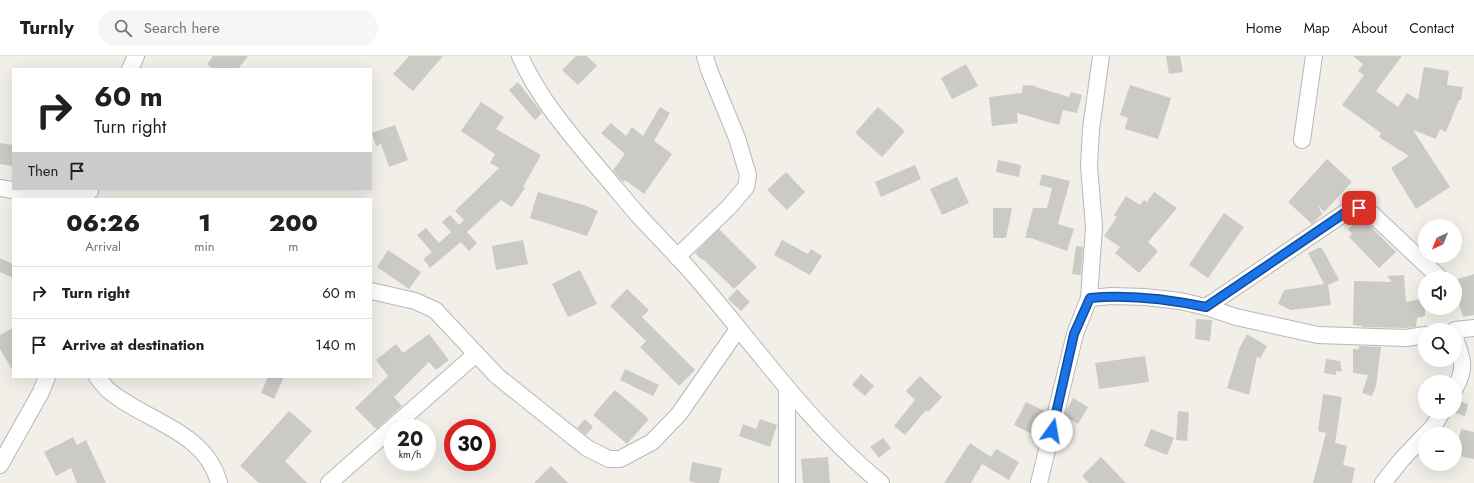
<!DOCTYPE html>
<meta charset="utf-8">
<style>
body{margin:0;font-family:Jost,sans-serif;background:#f6f6f6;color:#202124;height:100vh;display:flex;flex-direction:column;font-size:15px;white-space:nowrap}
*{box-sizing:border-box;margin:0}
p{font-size:13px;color:#757577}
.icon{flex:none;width:22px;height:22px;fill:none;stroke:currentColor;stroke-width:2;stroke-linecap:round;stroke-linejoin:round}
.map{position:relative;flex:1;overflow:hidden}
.side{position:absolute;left:12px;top:142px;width:360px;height:180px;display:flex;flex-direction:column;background:#fff;border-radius:0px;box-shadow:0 4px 16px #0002}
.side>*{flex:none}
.top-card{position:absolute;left:12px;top:12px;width:360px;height:122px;border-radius:0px;box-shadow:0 4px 16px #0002;background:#fff;color:#202124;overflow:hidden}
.needle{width:26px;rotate:223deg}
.tools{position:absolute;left:1418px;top:163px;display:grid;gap:8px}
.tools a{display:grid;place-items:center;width:44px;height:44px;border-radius:50%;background:#fff;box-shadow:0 4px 16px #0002;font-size:20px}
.speed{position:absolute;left:384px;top:363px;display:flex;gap:8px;font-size:20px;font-weight:700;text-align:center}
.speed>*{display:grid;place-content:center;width:52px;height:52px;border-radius:50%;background:#fff;box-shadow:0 4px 16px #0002;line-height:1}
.speed small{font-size:10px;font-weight:400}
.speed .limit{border:6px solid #d22;background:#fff;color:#111}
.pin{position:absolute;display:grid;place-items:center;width:34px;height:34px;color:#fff;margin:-17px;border-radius:8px;box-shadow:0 2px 6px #0006}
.me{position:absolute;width:44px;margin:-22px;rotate:13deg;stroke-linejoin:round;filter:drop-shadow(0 0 3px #0008)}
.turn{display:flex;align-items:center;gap:14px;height:84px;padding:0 16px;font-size:18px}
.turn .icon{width:52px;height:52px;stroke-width:2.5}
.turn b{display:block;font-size:28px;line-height:34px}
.then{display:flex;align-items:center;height:38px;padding:0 16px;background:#0003;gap:8px;font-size:15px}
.eta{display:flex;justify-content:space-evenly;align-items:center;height:68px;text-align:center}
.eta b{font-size:24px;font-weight:800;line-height:28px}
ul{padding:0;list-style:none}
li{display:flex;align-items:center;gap:12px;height:52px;padding:0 16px;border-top:1px solid #e0e0e0}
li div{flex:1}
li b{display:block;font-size:15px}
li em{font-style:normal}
header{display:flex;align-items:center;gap:24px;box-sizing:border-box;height:56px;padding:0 20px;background:#fff;border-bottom:1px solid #e0e0e0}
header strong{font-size:19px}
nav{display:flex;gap:22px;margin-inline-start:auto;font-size:14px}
.search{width:280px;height:36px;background:#f6f6f6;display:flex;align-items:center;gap:10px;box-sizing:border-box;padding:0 14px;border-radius:22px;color:#757577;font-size:15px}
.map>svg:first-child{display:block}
.building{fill:#cccac5}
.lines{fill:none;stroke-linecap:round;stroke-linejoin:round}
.minor-casing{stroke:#b5b8bc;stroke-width:18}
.minor{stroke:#fff;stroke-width:16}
.route-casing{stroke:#114b97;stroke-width:10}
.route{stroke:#1a73e8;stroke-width:7}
</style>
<header>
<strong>Turnly</strong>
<div class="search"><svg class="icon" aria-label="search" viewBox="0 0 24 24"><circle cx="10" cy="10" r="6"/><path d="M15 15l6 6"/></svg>Search here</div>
<nav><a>Home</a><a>Map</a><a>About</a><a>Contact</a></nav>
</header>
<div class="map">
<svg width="1474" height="427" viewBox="0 0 1474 427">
<rect width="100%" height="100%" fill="#f1efe8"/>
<g class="building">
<path d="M213 0H248L238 13H213L207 8Z"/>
<path d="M409 0H443L413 35 393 18Z"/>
<path d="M576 0H587L597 10 578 29 562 14Z"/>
<path d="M1166 0H1180L1183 16 1169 18Z"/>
<path d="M1353 0H1402L1376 35 1398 51 1407 37 1418 44 1424 11 1449 15 1447 29 1463 31 1461 44H1459L1446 76 1440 73 1436 83 1413 74 1450 131 1416 153 1391 112 1409 100 1379 81 1381 77 1342 49 1364 19 1358 15 1363 8Z"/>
<path d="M966 8 978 30 952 43 941 22Z"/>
<path d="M518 26 542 57 535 64 509 34Z"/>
<path d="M1023 29 1036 30V31L1069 41 1071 36 1082 39 1077 57 1063 54 1059 69 1017 57 1018 67 992 70 989 41 1022 37Z"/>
<path d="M1130 29 1171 42 1158 83 1125 73 1128 62 1120 59Z"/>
<path d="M481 46 504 61 496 73 541 99 523 131 525 132 512 151 501 144 467 176 477 187 469 195 461 186 430 212 423 203 432 196 417 179 426 172 439 187 451 176 442 166 450 159 459 169 464 164 455 155 499 112 490 107 495 98 461 75Z"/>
<path d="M660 51 670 57 654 85 672 98 644 138 625 124 624 126 620 123 613 114 625 98 601 77 611 67 626 80 632 71 643 80Z"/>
<path d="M878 51 905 75 882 101 855 77Z"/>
<path d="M395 69 408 104 389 111 381 88 376 90 372 77Z"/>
<path d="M0 87 13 89V110L0 108Z"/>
<path d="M1327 103 1352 126 1324 156 1318 149 1322 158 1312 168 1288 146Z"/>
<path d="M998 104 1021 109 1019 121 996 116Z"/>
<path d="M915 109 921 123 881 141 875 126Z"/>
<path d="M786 116 805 136 787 154 767 134Z"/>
<path d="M1042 118 1070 125 1058 168 1074 173 1067 195 1031 182H1025L1033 152H1047L1052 132 1039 129Z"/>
<path d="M957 121 969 147 942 159 930 133Z"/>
<path d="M538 136 587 150 598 155 587 180 530 162Z"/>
<path d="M1154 136 1177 152 1148 186 1158 195 1139 217 1115 197 1120 191 1104 180 1117 161 1114 159 1126 140 1140 149 1144 144 1147 146Z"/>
<path d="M993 152H1012L1006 182H993Z"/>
<path d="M1224 157 1244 171 1208 222 1189 209Z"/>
<path d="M1365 165 1396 196 1379 212 1349 181 1352 178 1348 173 1356 166 1360 170Z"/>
<path d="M719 173 757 211 734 233 703 203 702 204 695 197Z"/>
<path d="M523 184 528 208 496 214 492 190Z"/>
<path d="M782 184 808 198 811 193 822 200 810 219 774 199Z"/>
<path d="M1076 190 1083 191 1081 219 1072 218Z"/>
<path d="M1318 192H1322L1339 224 1328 229 1331 249 1291 254 1278 248 1284 234 1324 228 1308 197Z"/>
<path d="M388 194 421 216 409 233 377 211Z"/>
<path d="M0 202 13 208V222L0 216Z"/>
<path d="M580 214 597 248 568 261 552 228Z"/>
<path d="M1474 218V259L1463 261 1455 234V224Z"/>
<path d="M1404 219 1406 246 1425 242V260L1417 262 1416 271 1405 272 1362 271V270L1353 269 1354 225 1392 226 1387 220Z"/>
<path d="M627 233 649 254 642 261 695 314 679 330 640 291 646 285 610 250Z"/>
<path d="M737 233 750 246 741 255 728 243Z"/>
<path d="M1196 263 1212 264 1210 285 1195 283Z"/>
<path d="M13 272V315L0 293V279Z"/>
<path d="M429 278 449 304 436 314 429 306 394 341 402 350 376 373 355 352 388 320 376 304 396 288 403 297Z"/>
<path d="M1247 278 1267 290 1260 303 1257 300 1249 339 1227 332 1239 293Z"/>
<path d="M1359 290 1381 291 1376 330 1372 340 1362 337 1368 319 1353 317V293H1359Z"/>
<path d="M1145 300 1149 326 1099 333 1095 307Z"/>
<path d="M1326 303 1340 305 1342 316 1336 315V319L1324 317Z"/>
<path d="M625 313 659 329 653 340 620 324Z"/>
<path d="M861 318 874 330 865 340 852 329Z"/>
<path d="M920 320 942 341 928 356 926 354 905 379 894 370 915 344 906 335Z"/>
<path d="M268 321H284L274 343 261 337Z"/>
<path d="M615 334 649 363 627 388 593 359Z"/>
<path d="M1323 338 1342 341 1335 387 1347 390 1343 409 1355 412 1352 427H1313L1326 377 1318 375Z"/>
<path d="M1073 342 1088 351 1078 368 1065 360 1066 354Z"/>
<path d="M1455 344 1468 348 1465 360 1455 357Z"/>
<path d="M1026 346 1046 356 1036 380 1014 369Z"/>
<path d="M289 355 312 375 285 405 307 427H259L240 410Z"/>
<path d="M1178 355 1189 356 1187 385 1176 384Z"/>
<path d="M585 363 593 371 586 379 577 372Z"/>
<path d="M760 363 777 369 770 391 739 380 743 368 756 373Z"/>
<path d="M1151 373 1174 382 1167 399 1144 390Z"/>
<path d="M1461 373 1474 376V403L1455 399Z"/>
<path d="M73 381 77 389 86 384 106 427H77L71 412 56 420 44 396Z"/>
<path d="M883 382 891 392 879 402 870 391Z"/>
<path d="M970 387 991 401 996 393 1019 406 1009 424 982 408 971 427H944Z"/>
<path d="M828 401 830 427H803L801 403Z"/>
<path d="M1101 401 1126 427H1089L1082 420Z"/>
<path d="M692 406 722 412 719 427H696L689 425Z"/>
<path d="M551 410 568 427H534Z"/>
</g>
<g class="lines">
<g class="minor-casing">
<g id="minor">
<path d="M520 0C539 43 570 78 600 114 613 129 626 145 639 160 655 177 671 194 687 211 751 283 805 365 881 427"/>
<path d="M130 13 136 0"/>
<path d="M1302 84 1314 0"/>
<path d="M0 132 60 142 90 135"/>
<path d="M677 201 729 151 746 131 748 119 737 82 709 14 705 0"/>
<path d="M371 235 415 245 435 254 497 320 587 392 609 403H620L652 386 679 358 738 273"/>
<path d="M1089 242 1112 240 1145 241 1180 245 1206 251 1236 261 1318 279 1406 282 1425 279"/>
<path d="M1206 251 1346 156 1359 152 1372 158 1440 222"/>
<path d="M1455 274 1474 272"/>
<path d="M1455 282C1462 303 1467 311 1455 332"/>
<path d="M97 321C101 325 104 330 107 333 143 365 206 374 219 427"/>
<path d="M1426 378 1433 371 1442 356"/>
<path d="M0 409 41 336 47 321"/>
<path d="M329 427 476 298"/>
<path d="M787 427V334"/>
<path d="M1039 427 1075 278 1089 242 1094 171 1089 110 1091 73 1101 0"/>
<path d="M1383 427 1402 403 1425 379"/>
</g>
</g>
<use href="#minor" class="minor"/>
</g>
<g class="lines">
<g class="route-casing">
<path id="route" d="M1052 375 1074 278 1090 242C1129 238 1168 243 1206 251L1346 156 1359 152"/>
</g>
<use href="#route" class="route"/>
</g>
</svg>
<div class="tools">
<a><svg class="needle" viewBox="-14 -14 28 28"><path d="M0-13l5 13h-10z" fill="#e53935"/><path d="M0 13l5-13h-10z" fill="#757577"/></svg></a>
<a><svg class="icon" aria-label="sound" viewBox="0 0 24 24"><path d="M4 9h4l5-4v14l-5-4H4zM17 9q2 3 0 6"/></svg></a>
<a><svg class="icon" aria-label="search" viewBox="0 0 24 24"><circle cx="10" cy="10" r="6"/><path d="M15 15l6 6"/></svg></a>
<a>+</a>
<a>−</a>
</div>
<div class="speed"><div>20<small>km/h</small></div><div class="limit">30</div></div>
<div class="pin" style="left:1359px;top:152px;background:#d93025"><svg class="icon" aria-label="arrive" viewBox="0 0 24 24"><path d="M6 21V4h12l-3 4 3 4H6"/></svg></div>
<svg class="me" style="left:1052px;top:375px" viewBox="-20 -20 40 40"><circle r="19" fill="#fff"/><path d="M0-13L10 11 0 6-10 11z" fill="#1a73e8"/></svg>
<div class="top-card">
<div class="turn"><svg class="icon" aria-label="right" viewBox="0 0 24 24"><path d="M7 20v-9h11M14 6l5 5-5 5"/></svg><div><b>60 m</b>Turn right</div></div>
<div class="then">Then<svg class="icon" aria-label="arrive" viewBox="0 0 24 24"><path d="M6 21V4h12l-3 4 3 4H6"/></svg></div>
</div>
<section class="side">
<div class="eta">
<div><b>06:26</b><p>Arrival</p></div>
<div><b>1</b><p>min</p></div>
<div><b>200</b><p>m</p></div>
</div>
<ul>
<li><svg class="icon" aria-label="right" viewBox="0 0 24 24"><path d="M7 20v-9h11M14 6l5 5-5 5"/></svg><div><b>Turn right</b></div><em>60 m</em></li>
<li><svg class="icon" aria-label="arrive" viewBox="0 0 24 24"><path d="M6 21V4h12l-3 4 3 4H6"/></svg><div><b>Arrive at destination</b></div><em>140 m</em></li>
</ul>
</section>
</div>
